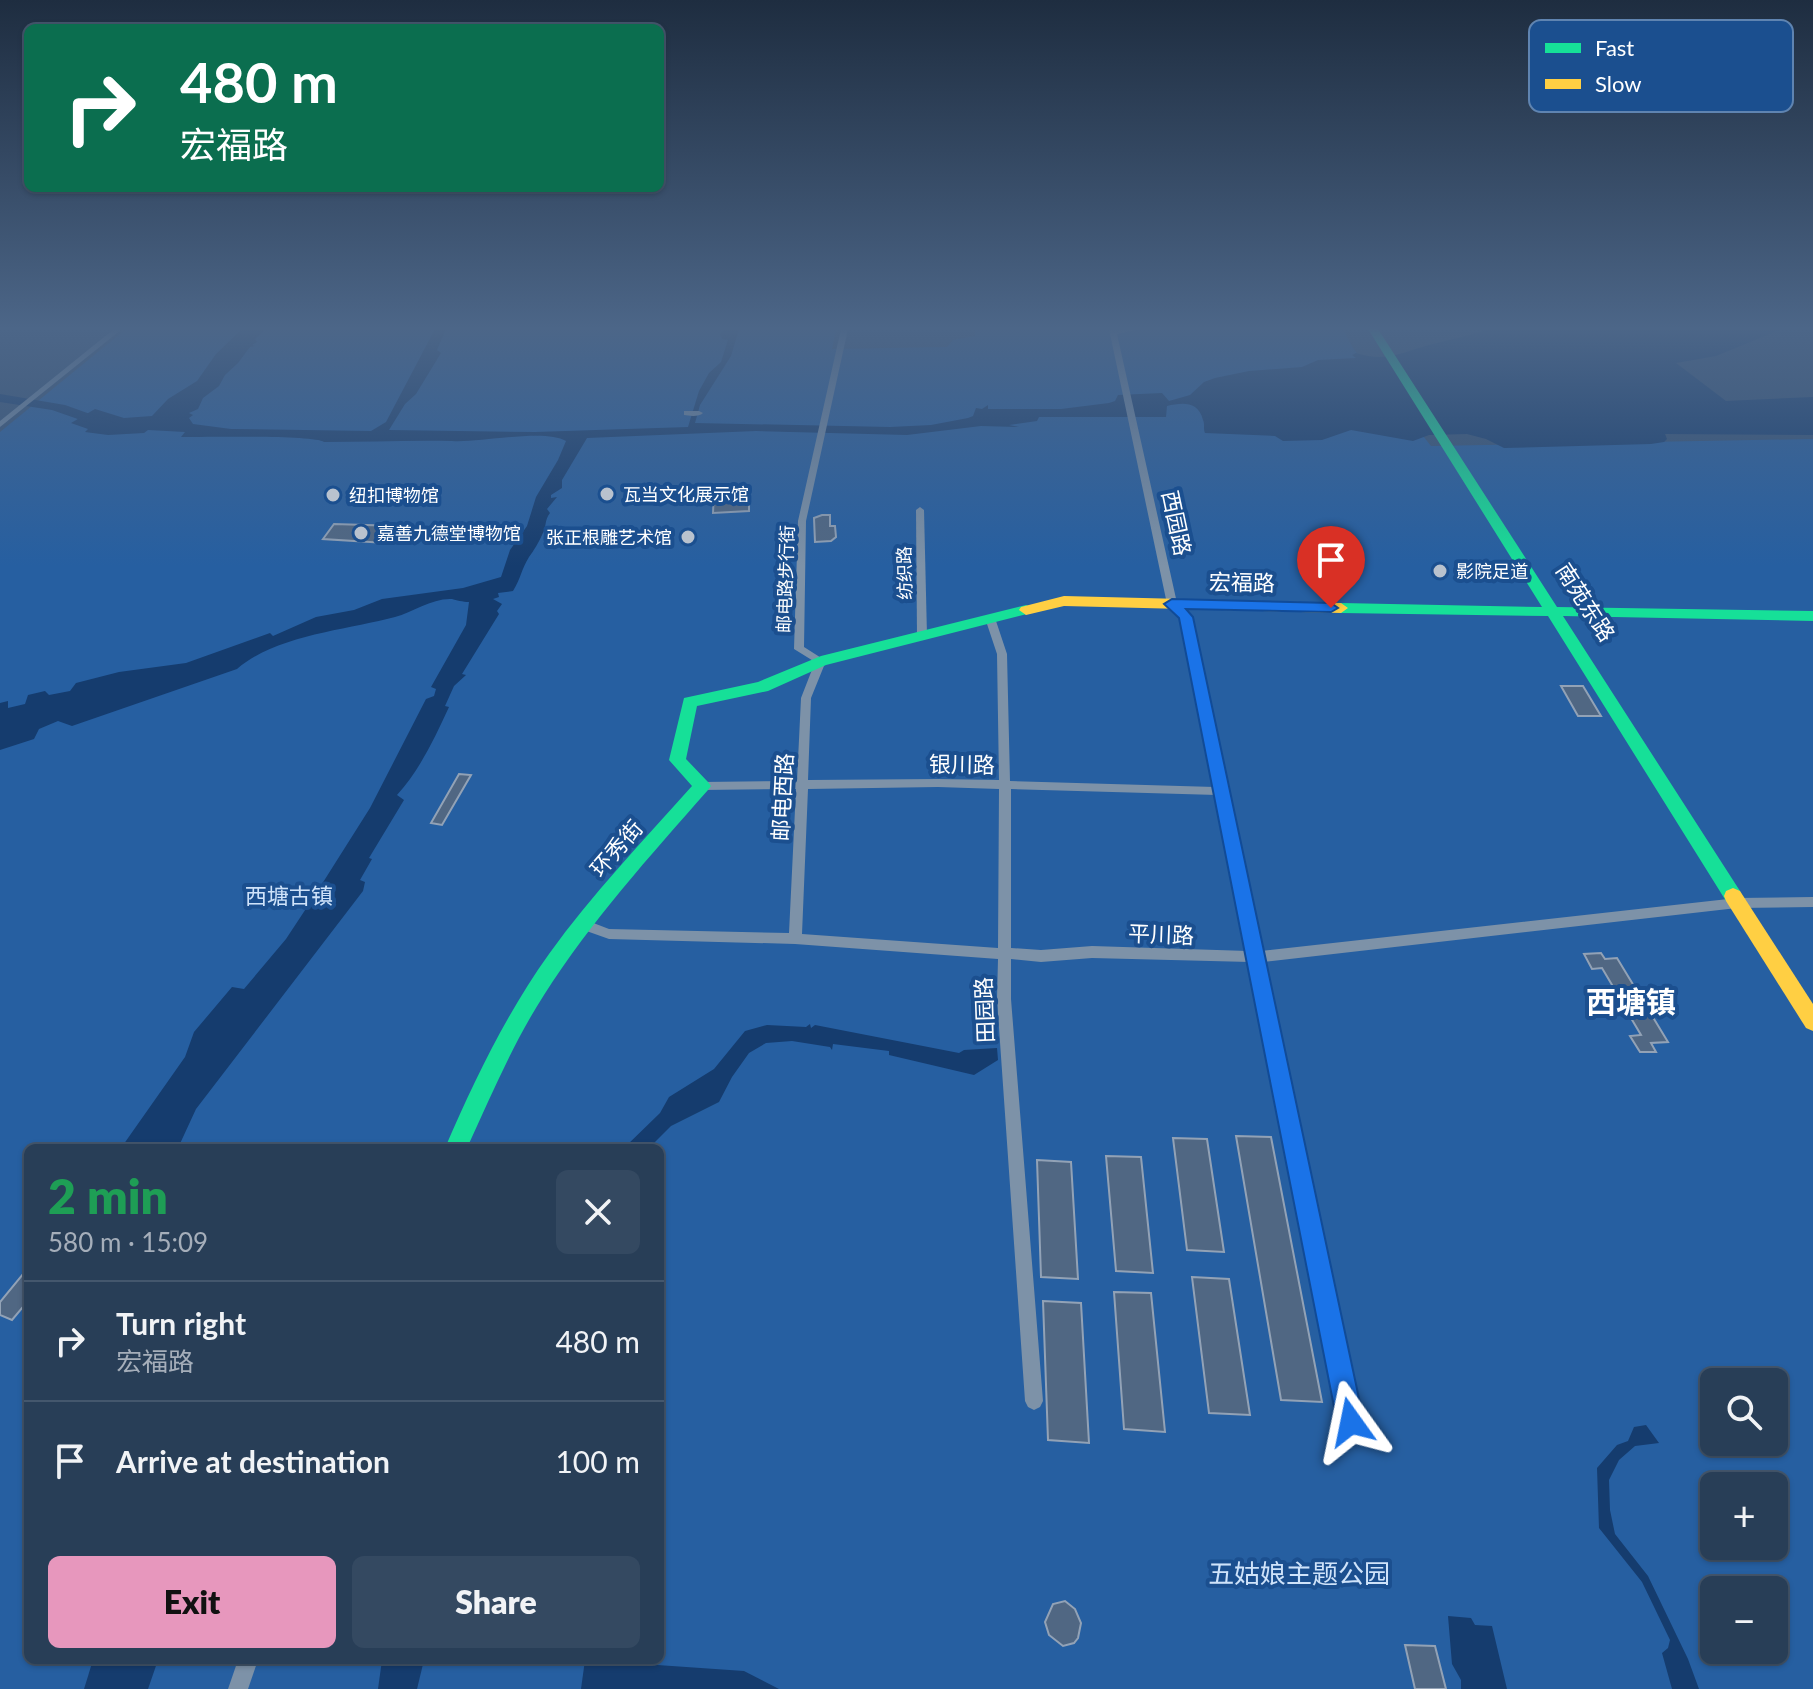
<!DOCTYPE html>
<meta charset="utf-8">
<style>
body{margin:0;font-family:Lato,"Noto Sans SC",sans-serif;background:#344961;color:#f1f3f6;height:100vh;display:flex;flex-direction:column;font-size:30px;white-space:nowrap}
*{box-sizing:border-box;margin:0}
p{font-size:26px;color:#a5aeba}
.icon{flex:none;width:44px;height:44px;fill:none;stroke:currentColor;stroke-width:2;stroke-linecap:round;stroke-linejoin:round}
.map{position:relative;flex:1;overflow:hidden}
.sheet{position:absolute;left:24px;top:1144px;width:640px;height:520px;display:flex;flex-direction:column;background:#283e57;border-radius:12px;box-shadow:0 2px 6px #0004,0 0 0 2px #44576d}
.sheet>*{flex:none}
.top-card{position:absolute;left:24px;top:24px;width:640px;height:168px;border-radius:12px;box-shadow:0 2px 6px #0004,0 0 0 2px #44576d;background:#0b6e4f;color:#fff;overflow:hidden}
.controls{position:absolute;left:1700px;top:1368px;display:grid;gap:16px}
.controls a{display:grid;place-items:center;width:88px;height:88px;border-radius:12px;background:#283e57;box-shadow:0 2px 6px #0004,0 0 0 2px #44576d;font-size:40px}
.pin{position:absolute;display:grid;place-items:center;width:68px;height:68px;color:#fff;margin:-82px -34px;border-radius:50% 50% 50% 0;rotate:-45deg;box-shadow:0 0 8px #0007}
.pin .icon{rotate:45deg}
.me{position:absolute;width:88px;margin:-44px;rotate:348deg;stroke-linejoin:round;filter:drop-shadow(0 0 6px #0008)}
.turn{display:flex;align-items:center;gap:28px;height:168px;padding:0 24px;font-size:36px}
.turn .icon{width:104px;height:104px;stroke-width:2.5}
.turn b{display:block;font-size:56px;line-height:68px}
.round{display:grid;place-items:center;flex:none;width:84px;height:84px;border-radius:12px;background:#344961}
.overview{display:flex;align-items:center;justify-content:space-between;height:136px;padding:0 24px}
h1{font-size:48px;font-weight:800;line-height:60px;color:#1e9e55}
.cta{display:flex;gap:16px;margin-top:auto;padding:16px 24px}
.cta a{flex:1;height:92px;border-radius:12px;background:#e797bd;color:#111;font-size:32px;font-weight:800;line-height:92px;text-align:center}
.cta a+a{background:#344961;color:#f1f3f6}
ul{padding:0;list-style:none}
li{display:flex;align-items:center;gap:24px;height:120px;padding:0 24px;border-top:2px solid #44576d}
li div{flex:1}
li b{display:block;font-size:30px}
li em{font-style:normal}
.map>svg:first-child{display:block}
.green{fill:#265fa1;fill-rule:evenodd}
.water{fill:#153c6e}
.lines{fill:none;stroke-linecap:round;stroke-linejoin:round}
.river{fill:#153c6e;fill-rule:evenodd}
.building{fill:#506783;stroke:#92a2b6;stroke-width:2}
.street{fill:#7d92a8;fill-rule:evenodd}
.fast{fill:#16e098;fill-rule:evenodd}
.slow{fill:#ffcf43;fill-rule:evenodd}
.route{fill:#1a73e8;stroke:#114b97;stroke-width:2}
.poi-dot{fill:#b9c2ce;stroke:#1b4f8f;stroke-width:3}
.labels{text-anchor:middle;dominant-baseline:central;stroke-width:8;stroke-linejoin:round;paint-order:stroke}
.far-poi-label{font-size:18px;fill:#fff;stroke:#1b4f8f;text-anchor:start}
.far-street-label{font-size:18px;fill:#fff;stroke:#1b4f8f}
.street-label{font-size:22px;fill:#fff;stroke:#1b4f8f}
.park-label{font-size:22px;fill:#cfe3fa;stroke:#1b4f8f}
.near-park-label{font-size:26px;fill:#cfe3fa;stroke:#1b4f8f}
.district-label{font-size:30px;font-weight:bold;fill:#fff;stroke:#1b4f8f}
.key{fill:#1b4f8f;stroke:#5f84b1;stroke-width:2}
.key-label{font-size:22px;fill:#fff}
</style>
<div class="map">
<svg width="1813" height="1689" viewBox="0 0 1813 1689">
<rect width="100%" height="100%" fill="#365274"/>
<path class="green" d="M126 329H836L832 349 947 347 953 340 975 336V329H1343L1353 348 1431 446 1813 439V1689H0V432ZM28 1148H660V1660H28ZM1714 1382H1774V1442H1714ZM1714 1486H1774V1546H1714ZM1714 1590H1774V1650H1714Z"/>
<g class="water">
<path d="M242 329H266L255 339 257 342 252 345 255 346 250 347 238 363 225 375 219 386 203 398 198 409 189 413 193 415 189 418 193 424 231 429 371 431 386 422 435 329H446L437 350 441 353 416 394 405 404 389 430 535 432 688 427 699 391 709 373 721 362 728 340 722 339 720 334 724 329H739L731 356 700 405 695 423 890 427 931 425 968 418 973 416 976 408 982 409 988 405V409H1061L1109 403 1115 401 1118 395 1162 393 1169 401 1190 395 1204 382 1215 378 1249 371 1302 367 1318 360 1356 358 1352 355 1356 353C1385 363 1403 352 1429 345 1449 340 1470 335 1491 329H1782L1716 356 1676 363 1726 401 1813 397V435L1665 434 1667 439 1664 442 1651 444 1504 448 1486 439 1467 434 1429 435 1413 441 1351 430 1322 440 1283 441 1275 436 1205 433C1203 429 1205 424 1203 420 1198 400 1181 403 1167 406L1166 417H1039L1037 421 1009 425 1019 427 981 426 907 435 756 431 587 438 562 480V488L551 495V498L557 497 547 509 550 513C544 521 547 526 542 535 538 544 534 550 529 557 521 570 521 578 513 591L498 593 499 597 493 599 502 604 497 611 499 614 462 674 466 675 454 686 445 706 449 707C435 737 420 770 397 795L404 800 369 858 372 859 360 880 365 882 363 891 196 1109 178 1148H121L185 1057 194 1032 232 987 244 989 286 939 315 895 370 808 426 699 434 696 436 689 431 687 466 625 469 602C463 602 456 600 452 599 432 598 413 612 395 617 347 630 276 635 237 669L72 726 58 721 39 729 34 739 0 750V703L8 701V708L25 704 28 695 45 691 49 695 70 691 76 683 119 672 186 663 270 633 273 636 316 617 354 610 382 599 463 588 501 577 510 550 527 526 536 497 558 460 566 441C545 428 480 443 452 441 411 440 367 442 324 442 314 435 203 437 181 437L185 432 148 430 144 433 108 435 85 432 88 429 71 423 95 409 124 418 152 416 168 399 197 381 216 354Z"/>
<path d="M810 1024 811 1028 815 1025 959 1053 964 1050 997 1048 998 1060 974 1075 889 1055V1051L833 1044 832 1050 830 1047 792 1041 766 1043 749 1053 732 1077 719 1102 671 1126 649 1148H624L660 1113 669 1097 714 1069 745 1031 767 1025 806 1027Z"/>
<path d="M1646 1425 1659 1443 1635 1446 1619 1460 1609 1480 1610 1510 1615 1534 1648 1576 1688 1659 1699 1689H1672L1662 1653 1668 1648 1670 1640 1642 1582 1599 1528 1597 1468 1617 1445 1628 1441 1634 1427Z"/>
<path d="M1448 1616 1471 1618 1475 1625 1492 1626 1507 1689H1461V1680L1452 1664Z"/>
<path d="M93 1660H158L148 1689H84Z"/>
<path d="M382 1660H424L417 1689H378Z"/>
<path d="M585 1660 744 1671 779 1689H581Z"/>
</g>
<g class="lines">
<path class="river" d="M0 394 65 405 118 424 116 427 95 425 52 410 0 402Z"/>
</g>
<g class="building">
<path d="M749 489V511L713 513 714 491Z"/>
<path d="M822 515H830V526H835L836 537 831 541 815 542 814 518Z"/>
<path d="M334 524 398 526 386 543 323 539Z"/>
<path d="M1561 686H1583L1601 716H1578Z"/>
<path d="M459 774 471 775 442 825 431 823Z"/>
<path d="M1601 953 1605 959 1617 958 1668 1042 1651 1043 1656 1052H1640L1630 1036 1641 1035 1628 1013 1617 1014 1604 991 1615 990 1602 968 1592 969 1584 954Z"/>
<path d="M1236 1136 1271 1137 1322 1402 1281 1400Z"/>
<path d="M1173 1138 1207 1139 1224 1252 1187 1250Z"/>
<path d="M1106 1156 1141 1157 1153 1273 1116 1271Z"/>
<path d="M1037 1160 1071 1162 1078 1279 1041 1277Z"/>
<path d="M28 1268V1301L12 1320 0 1315V1302Z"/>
<path d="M1192 1277 1229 1279 1250 1415 1209 1413Z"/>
<path d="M1114 1292 1151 1293 1165 1432 1124 1429Z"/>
<path d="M1043 1301 1081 1303 1089 1443 1048 1440Z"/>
<path d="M1065 1601 1075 1609 1081 1623 1078 1638 1074 1643 1063 1646 1049 1635 1045 1622 1053 1604Z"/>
<path d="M1405 1645 1435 1646 1446 1689H1415Z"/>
</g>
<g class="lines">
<g class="street">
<path d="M114 329H122L0 427V421Z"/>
<path d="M841 329H848L806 521 804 647 826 661 811 698 808 780 938 779 999 780 997 654 985 618 990 615 995 618 1007 654 1010 781 1215 787 1181 618 1167 604 1109 329H1140L1117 334 1177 603 1191 617 1261 951 1737 898 1813 897V907L1737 908 1263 962 1360 1422 1357 1428 1351 1431 1345 1428 1342 1422 1250 962 1092 958 1041 962 1011 959V999L1043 1401 1040 1407 1034 1410 1028 1407 1025 1401 997 999 998 959 795 944 609 939 578 928 577 924 578 920 583 919 609 929 789 933 796 789 702 790 696 786 702 782 797 781 801 698 815 662 794 649 798 521ZM938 787 999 789 998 948 802 934 808 789ZM1011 789 1217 795 1248 951 1092 946 1041 950 1011 948Z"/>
<path d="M684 411H699L703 413C699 417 690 416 684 415Z"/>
<path d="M920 507 924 510 927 636 922 639 917 636 916 510Z"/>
<path d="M238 1660H258L248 1689H228Z"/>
</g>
<g class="fast">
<path d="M1368 329H1378L1557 607 1813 611V621L1563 616 1740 891 1742 896 1740 901H1726L1548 616 1341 613 1334 608 1341 603 1542 607Z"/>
<path d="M1026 605 1031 607V613L826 665 768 691 697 706 686 759 708 782 711 786 708 790C650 856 591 921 544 995 513 1043 491 1096 467 1148H445C474 1081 506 1014 549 954 592 894 643 841 692 786L669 760 684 698 758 682 821 656Z"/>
</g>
<g class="slow">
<path d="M1064 596 1341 603 1348 608 1341 613 1064 606 1026 615 1019 610 1021 607Z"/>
<path d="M1733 888 1740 891 1813 1004V1031L1806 1028 1726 901 1724 896 1726 891Z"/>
</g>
</g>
<linearGradient id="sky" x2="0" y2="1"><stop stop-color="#1e2d40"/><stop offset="0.58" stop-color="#4c6688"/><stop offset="1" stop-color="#4c6688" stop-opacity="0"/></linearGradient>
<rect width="1813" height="566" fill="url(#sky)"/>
<path class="route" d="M1172 599 1331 603 1338 608 1331 612 1186 609 1193 617 1364 1422 1360 1432 1351 1436 1341 1432 1337 1422 1179 618 1164 604Z"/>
<g class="poi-dot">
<circle cx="607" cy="494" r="8"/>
<circle cx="333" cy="495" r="8"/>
<circle cx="361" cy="533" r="8"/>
<circle cx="688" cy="537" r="8"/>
<circle cx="1440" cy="571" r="8"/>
</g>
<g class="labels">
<g class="far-poi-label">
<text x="623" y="494">瓦当文化展示馆</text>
<text x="349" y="495">纽扣博物馆</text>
<text x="377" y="533">嘉善九德堂博物馆</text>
<text x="672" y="537" text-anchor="end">张正根雕艺术馆</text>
<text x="1456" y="571">影院足道</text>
</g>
<g class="far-street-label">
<text transform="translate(904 573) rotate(-91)">纺织路</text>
<text transform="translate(785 579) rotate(-88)">邮电路步行街</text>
</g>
<g class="street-label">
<text transform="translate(1177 523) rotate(78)">西园路</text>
<text transform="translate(1242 582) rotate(1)">宏福路</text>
<text transform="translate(1586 602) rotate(57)">南苑东路</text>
<text transform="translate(962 764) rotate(1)">银川路</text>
<text transform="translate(782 797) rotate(-87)">邮电西路</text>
<text transform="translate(616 848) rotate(-49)">环秀街</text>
<text transform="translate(1161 934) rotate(2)">平川路</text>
<text transform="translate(984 1010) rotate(-92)">田园路</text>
</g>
<g class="park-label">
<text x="289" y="895">西塘古镇</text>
</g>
<g class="near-park-label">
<text x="1299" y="1573">五姑娘主题公园</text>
</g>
<g class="district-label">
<text x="1631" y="1001">西塘镇</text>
</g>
</g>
<rect x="1529" y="20" width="264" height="92" rx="12" class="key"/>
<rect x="1545" y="43" width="36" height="10" fill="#16e098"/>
<rect x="1545" y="79" width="36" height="10" fill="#ffcf43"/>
<g class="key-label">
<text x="1595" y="56">Fast</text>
<text x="1595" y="92">Slow</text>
</g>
</svg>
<div class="controls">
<a><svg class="icon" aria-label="search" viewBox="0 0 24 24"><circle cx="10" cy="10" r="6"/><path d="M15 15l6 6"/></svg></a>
<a>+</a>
<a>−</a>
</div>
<div class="pin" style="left:1331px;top:608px;background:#d93025"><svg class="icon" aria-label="arrive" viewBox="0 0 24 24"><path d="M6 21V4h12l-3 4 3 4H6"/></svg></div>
<svg class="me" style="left:1351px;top:1422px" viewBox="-20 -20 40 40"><path d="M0-17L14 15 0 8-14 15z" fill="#1a73e8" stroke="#fff" stroke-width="4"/></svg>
<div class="top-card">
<div class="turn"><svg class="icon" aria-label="right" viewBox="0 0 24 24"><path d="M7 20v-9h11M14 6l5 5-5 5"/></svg><div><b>480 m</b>宏福路</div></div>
</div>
<section class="sheet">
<div class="overview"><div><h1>2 min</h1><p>580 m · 15:09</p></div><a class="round"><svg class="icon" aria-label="close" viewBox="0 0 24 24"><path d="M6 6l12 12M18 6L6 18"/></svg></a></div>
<ul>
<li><svg class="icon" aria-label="right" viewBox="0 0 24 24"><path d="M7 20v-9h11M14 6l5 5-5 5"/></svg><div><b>Turn right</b><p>宏福路</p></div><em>480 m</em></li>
<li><svg class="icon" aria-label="arrive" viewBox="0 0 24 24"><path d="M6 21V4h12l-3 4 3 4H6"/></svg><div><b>Arrive at destination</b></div><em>100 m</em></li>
</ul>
<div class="cta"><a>Exit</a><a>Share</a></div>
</section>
</div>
